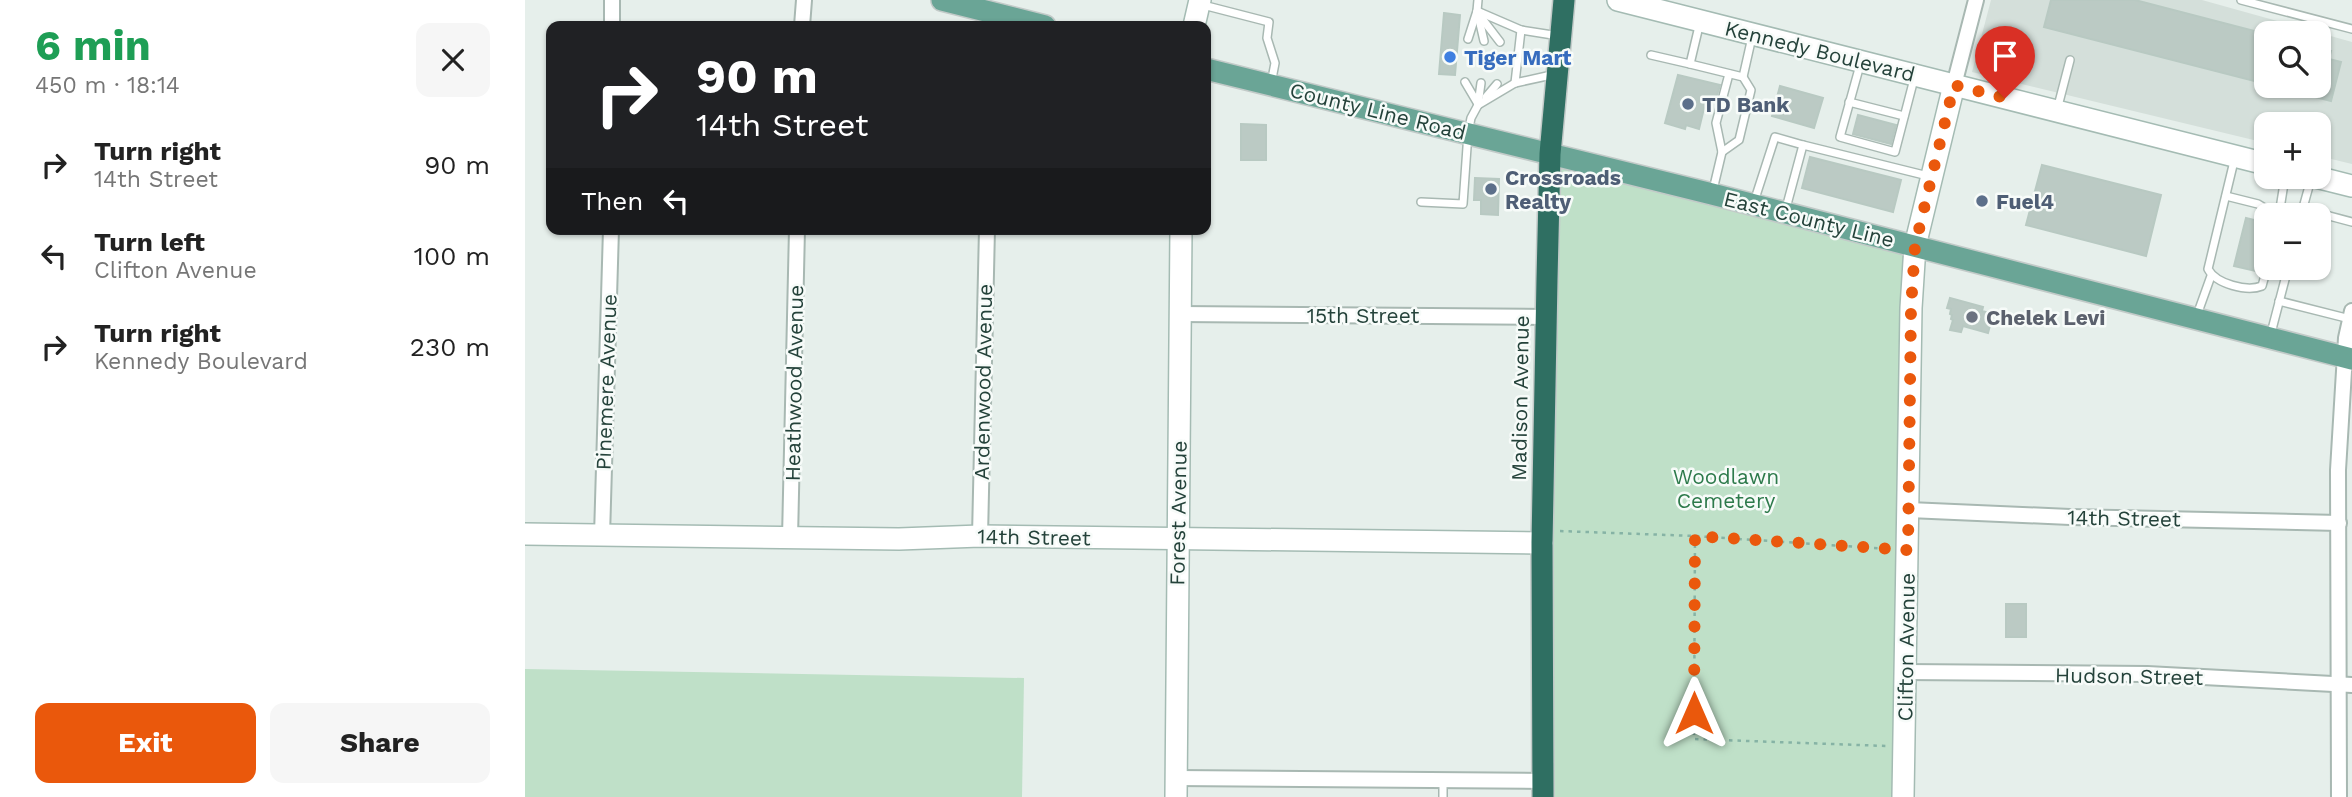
<!DOCTYPE html>
<meta charset="utf-8">
<style>
body{margin:0;font-family:"Work Sans",sans-serif;background:#f6f6f6;color:#222;height:100vh;display:flex;flex-direction:column;font-size:26px;white-space:nowrap}
*{box-sizing:border-box;margin:0}
p{font-size:23px;color:#767676}
.icon{flex:none;width:38px;height:38px;fill:none;stroke:currentColor;stroke-width:2;stroke-linecap:round;stroke-linejoin:round}
.map{position:relative;flex:1;overflow:hidden}
.sheet{display:flex;flex-direction:column;background:#fff;width:525px}
.sheet>*{flex:none}
.top-card{position:absolute;left:21px;top:21px;width:665px;height:214px;border-radius:14px;box-shadow:0 2px 5px #0004;background:#202124;color:#fff;overflow:hidden}
.buttons{position:absolute;left:1729px;top:21px;display:grid;gap:14px}
.buttons a{display:grid;place-items:center;width:77px;height:77px;border-radius:14px;background:#fff;box-shadow:0 2px 5px #0004;font-size:35px}
.pin{position:absolute;display:grid;place-items:center;width:60px;height:60px;color:#fff;margin:-72px -30px;border-radius:50% 50% 50% 0;rotate:-45deg;box-shadow:0 0 7px #0007}
.pin .icon{rotate:45deg}
.me{position:absolute;width:77px;margin:-38px;rotate:0deg;stroke-linejoin:round;filter:drop-shadow(0 0 5px #0008)}
.turn{display:flex;align-items:center;gap:24px;height:147px;padding:0 35px;font-size:32px}
.turn .icon{width:91px;height:91px;stroke-width:2.5}
.turn b{display:block;font-size:49px;line-height:60px}
.then{display:flex;align-items:center;height:66px;padding:0 35px;background:#0003;gap:14px;font-size:26px}
.round{display:grid;place-items:center;flex:none;width:74px;height:74px;border-radius:14px;background:#f6f6f6}
.head{display:flex;align-items:center;justify-content:space-between;height:119px;padding:0 35px}
h1{font-size:42px;font-weight:700;line-height:52px;color:#1e9e55}
.action{display:flex;gap:14px;margin-top:auto;padding:14px 35px}
.action a{flex:1;height:80px;border-radius:14px;background:#ea580c;color:#fff;font-size:28px;font-weight:700;line-height:80px;text-align:center}
.action a+a{background:#f6f6f6;color:#222}
ul{padding:0;list-style:none}
li{display:flex;align-items:center;gap:21px;height:91px;padding:0 35px}
li div{flex:1}
li b{display:block;font-size:26px}
li em{font-style:normal}
main{display:flex;flex:1;min-height:0}
.map>svg:first-child{display:block}
.built{fill:#d4dfda;fill-rule:evenodd}
.green{fill:#bfe0c8}
.building{fill:#bbcac4;stroke:#b8c9c2;stroke-width:2}
.lines{fill:none;stroke-linecap:round;stroke-linejoin:round}
.lane-casing{stroke:#a8b8b2;stroke-width:10}
.street-casing{stroke:#a8b8b2;stroke-width:18}
.secondary-casing{stroke:#a4bbb3;stroke-width:24}
.primary-casing{stroke:#c2cac8;stroke-width:24}
.highway-casing{stroke:#c2cac8;stroke-width:24}
.path{stroke:#86b3a5;stroke-width:2.5;stroke-dasharray:3.5 5;stroke-linecap:butt}
.lane{stroke:#fff;stroke-width:7}
.street{stroke:#fff;stroke-width:14}
.secondary{stroke:#fff;stroke-width:21}
.primary{stroke:#6aa596;stroke-width:21}
.highway{stroke:#2f6f62;stroke-width:21}
.route{stroke:#ea580c;stroke-width:12;stroke-dasharray:0 21.6}
.shop-dot{fill:#3f7fe0;stroke:#f7fbf9;stroke-width:2.5}
.service-dot{fill:#5c6f8a;stroke:#f7fbf9;stroke-width:2.5}
.worship-dot{fill:#6b7280;stroke:#f7fbf9;stroke-width:2.5}
.labels{text-anchor:middle;dominant-baseline:central;stroke-width:5;stroke-linejoin:round;paint-order:stroke}
.street-label{font-size:21px;fill:#24423a;stroke:#f7fbf9}
.shop-label{font-size:21px;font-weight:bold;fill:#366cbe;stroke:#f7fbf9;text-anchor:start}
.service-label{font-size:21px;font-weight:bold;fill:#4e5e75;stroke:#f7fbf9;text-anchor:start}
.worship-label{font-size:21px;font-weight:bold;fill:#5b616d;stroke:#f7fbf9;text-anchor:start}
.park-label{font-size:21px;fill:#2d7a4b;stroke:#f7fbf9}
</style>
<main>
<section class="sheet">
<div class="head"><div><h1>6 min</h1><p>450 m · 18:14</p></div><a class="round"><svg class="icon" aria-label="close" viewBox="0 0 24 24"><path d="M6 6l12 12M18 6L6 18"/></svg></a></div>
<ul>
<li><svg class="icon" aria-label="right" viewBox="0 0 24 24"><path d="M7 20v-9h11M14 6l5 5-5 5"/></svg><div><b>Turn right</b><p>14th Street</p></div><em>90 m</em></li>
<li><svg class="icon" aria-label="left" viewBox="0 0 24 24"><path d="M17 20v-9H6M10 6l-5 5 5 5"/></svg><div><b>Turn left</b><p>Clifton Avenue</p></div><em>100 m</em></li>
<li><svg class="icon" aria-label="right" viewBox="0 0 24 24"><path d="M7 20v-9h11M14 6l5 5-5 5"/></svg><div><b>Turn right</b><p>Kennedy Boulevard</p></div><em>230 m</em></li>
</ul>
<div class="action"><a>Exit</a><a>Share</a></div>
</section>
<div class="map">
<svg width="1827" height="797" viewBox="0 0 1827 797">
<rect width="100%" height="100%" fill="#e6efeb"/>
<path class="built" d="M1466 0H1677L1827 42V164L1794 156V124H1741V143L1447 72ZM1741 33H1794V86H1741Z"/>
<g class="green">
<path d="M1025 154 1390 246 1378 797H1018Z"/>
<path d="M0 669 499 678 497 797H0Z"/>
</g>
<g class="building">
<path d="M1526 0H1610L1741 34V84L1519 27Z"/>
<path d="M919 13 935 15 930 75 914 74Z"/>
<path d="M1794 47 1806 51 1804 59 1816 62 1806 101 1763 90 1764 86H1794Z"/>
<path d="M1153 75 1195 85 1190 102 1181 100 1174 129 1161 125 1160 129 1140 123Z"/>
<path d="M1255 86 1298 98 1289 128 1247 116Z"/>
<path d="M1333 115 1371 125 1366 144 1328 134Z"/>
<path d="M716 124 741 125V160H716Z"/>
<path d="M1285 157 1376 180 1368 212 1277 188Z"/>
<path d="M1517 165 1636 195 1621 256 1501 225Z"/>
<path d="M950 178 974 179 973 215 956 214V200H949Z"/>
<path d="M1721 218 1741 223 1731 271 1709 266Z"/>
<path d="M1425 298 1458 307 1457 311 1468 314 1463 333 1438 326 1436 332 1425 330 1428 320 1426 319 1427 315 1425 314 1426 309 1422 308Z"/>
<rect x="1481" y="604" width="20" height="33"/>
</g>
<g class="lines">
<g class="lane-casing">
<g id="lane">
<path d="M1716 0 1827 29"/>
<path d="M678 5 744 22 742 38 750 63 746 84"/>
<path d="M952 11 996 30 1034 36"/>
<path d="M952 12 975 42"/>
<path d="M953 15 959 41"/>
<path d="M943 39 952 11 953 0"/>
<path d="M1126 55 1165 64 1175 22"/>
<path d="M1165 64 1218 77 1226 90 1214 140 1197 152"/>
<path d="M1335 65 1315 137 1370 152 1389 79"/>
<path d="M1218 77 1227 37"/>
<path d="M940 82 953 104"/>
<path d="M990 83 996 30"/>
<path d="M961 97 972 84"/>
<path d="M1324 102 1379 116"/>
<path d="M953 105 990 83 1031 74"/>
<path d="M1532 110 1545 60"/>
<path d="M1773 124V121"/>
<path d="M1278 145 1403 176"/>
<path d="M1710 157 1683 269C1691 284 1722 292 1737 286L1742 268"/>
<path d="M1188 190 1197 152 1191 123 1204 74"/>
<path d="M1701 196 1733 204 1751 215"/>
<path d="M896 202 938 204 943 133 946 118 953 105 956 83"/>
<path d="M1229 202 1250 137 1278 145 1260 212"/>
<path d="M1778 209 1827 222"/>
<path d="M1754 215 1760 177"/>
<path d="M1776 215 1786 179"/>
<path d="M1754 301 1825 319"/>
<path d="M1672 315 1686 276"/>
<path d="M1745 337 1763 268"/>
<path d="M918 797V781"/>
</g>
</g>
<g class="street-casing">
<g id="street">
<path d="M87 26V0"/>
<path d="M277 26 279 0"/>
<path d="M1429 85 1451 0"/>
<path d="M655 314 1021 317"/>
<path d="M1384 510 1545 517 1814 523"/>
<path d="M77 536 86 229"/>
<path d="M455 536 462 229"/>
<path d="M265 538 272 229"/>
<path d="M1380 672 1622 674 1827 685"/>
<path d="M651 778 1019 781"/>
<path d="M1814 797 1813 470 1821 338 1827 311"/>
</g>
</g>
<g class="secondary-casing">
<g id="secondary">
<path d="M1093 0 1741 164"/>
<path d="M669 26 675 0"/>
<path d="M1791 177 1827 186"/>
<path d="M0 534 374 539 455 536 1017 543"/>
<path d="M651 797 656 229"/>
<path d="M1378 797 1386 308 1390 246 1429 85"/>
</g>
</g>
<g class="primary-casing">
<g id="primary">
<path d="M417 0 520 26"/>
<path d="M681 69 1187 194 1827 359"/>
</g>
</g>
<g class="highway-casing">
<path id="highway" d="M1018 797 1017 543 1022 279 1025 154 1039 0"/>
</g>
<g class="path">
<path d="M1035 531 1170 536 1364 549"/>
<path d="M1170 536 1169 739 1361 746"/>
</g>
<use href="#lane" class="lane"/>
<use href="#street" class="street"/>
<use href="#secondary" class="secondary"/>
<use href="#primary" class="primary"/>
<use href="#highway" class="highway"/>
</g>
<g class="lines">
<path class="route" d="M1169 713 1170 536 1383 550 1386 308 1390 246 1429 85 1480 98"/>
</g>
<circle class="shop-dot" cx="925" cy="57" r="7"/>
<g class="service-dot">
<circle cx="1163" cy="104" r="7"/>
<circle cx="966" cy="189" r="7"/>
<circle cx="1457" cy="201" r="7"/>
</g>
<circle class="worship-dot" cx="1447" cy="317" r="7"/>
<g class="labels">
<g class="street-label">
<text transform="translate(1295 51) rotate(14)">Kennedy Boulevard</text>
<text transform="translate(853 111) rotate(14)">County Line Road</text>
<text transform="translate(1284 219) rotate(14)">East County Line</text>
<text x="838" y="315">15th Street</text>
<text transform="translate(81 382) rotate(-88)">Pinemere Avenue</text>
<text transform="translate(458 382) rotate(-89)">Ardenwood Avenue</text>
<text transform="translate(269 383) rotate(-89)">Heathwood Avenue</text>
<text transform="translate(995 398) rotate(-89)">Madison Avenue</text>
<text transform="translate(653 513) rotate(-89)">Forest Avenue</text>
<text transform="translate(1599 518) rotate(1)">14th Street</text>
<text transform="translate(509 537) rotate(1)">14th Street</text>
<text transform="translate(1381 647) rotate(-89)">Clifton Avenue</text>
<text transform="translate(1604 676) rotate(1)">Hudson Street</text>
</g>
<g class="shop-label">
<text x="939" y="57">Tiger Mart</text>
</g>
<g class="service-label">
<text x="1177" y="104">TD Bank</text>
<text x="980" y="177">Crossroads<tspan x="980" dy="24">Realty</tspan></text>
<text x="1471" y="201">Fuel4</text>
</g>
<g class="worship-label">
<text x="1461" y="317">Chelek Levi</text>
</g>
<g class="park-label">
<text x="1201" y="476">Woodlawn<tspan x="1201" dy="24">Cemetery</tspan></text>
</g>
</g>
</svg>
<div class="buttons">
<a><svg class="icon" aria-label="search" viewBox="0 0 24 24"><circle cx="10" cy="10" r="6"/><path d="M15 15l6 6"/></svg></a>
<a>+</a>
<a>−</a>
</div>
<div class="pin" style="left:1480px;top:98px;background:#d93025"><svg class="icon" aria-label="arrive" viewBox="0 0 24 24"><path d="M6 21V4h12l-3 4 3 4H6"/></svg></div>
<svg class="me" style="left:1169px;top:713px" viewBox="-20 -20 40 40"><path d="M0-17L14 15 0 8-14 15z" fill="#ea580c" stroke="#fff" stroke-width="4"/></svg>
<div class="top-card">
<div class="turn"><svg class="icon" aria-label="right" viewBox="0 0 24 24"><path d="M7 20v-9h11M14 6l5 5-5 5"/></svg><div><b>90 m</b>14th Street</div></div>
<div class="then">Then<svg class="icon" aria-label="left" viewBox="0 0 24 24"><path d="M17 20v-9H6M10 6l-5 5 5 5"/></svg></div>
</div>
</div>
</main>
